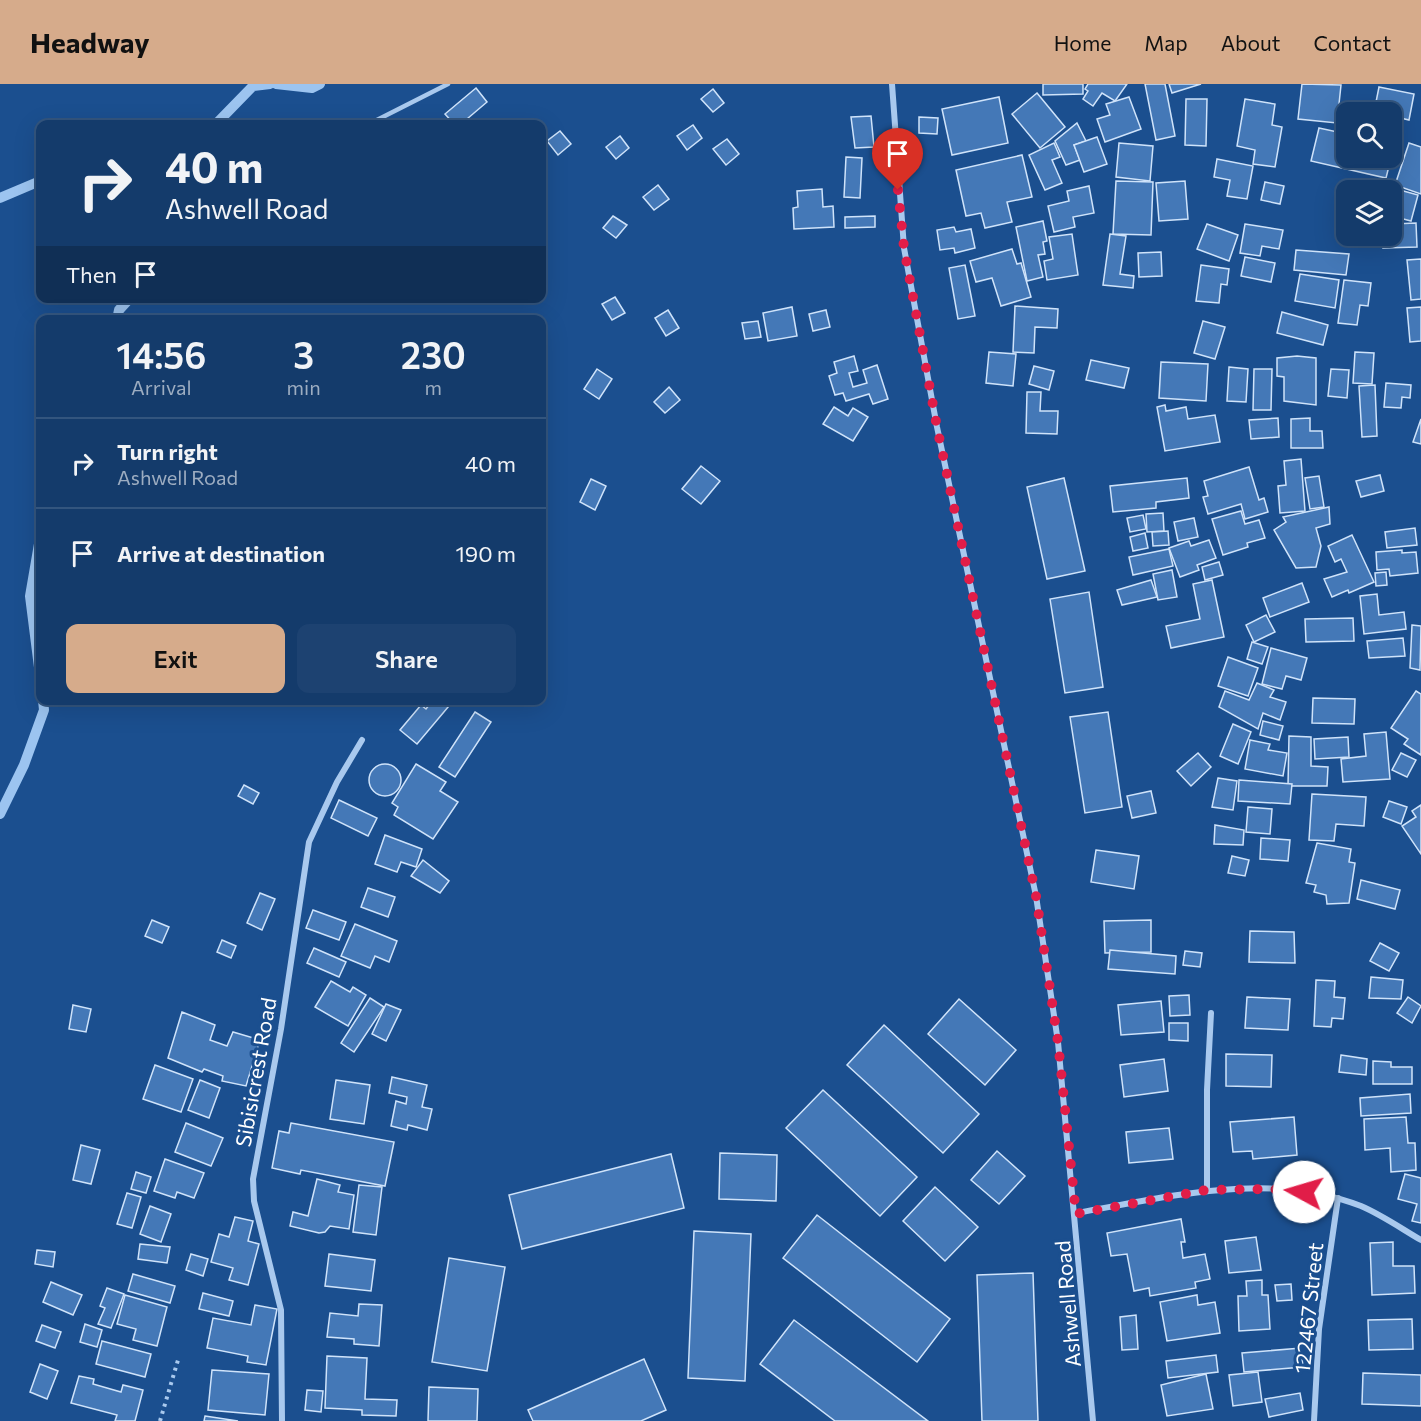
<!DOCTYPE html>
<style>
body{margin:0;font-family:Commissioner,sans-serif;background:#1d4271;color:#f1f3f6;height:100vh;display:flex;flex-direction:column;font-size:22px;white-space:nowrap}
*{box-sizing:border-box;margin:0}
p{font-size:20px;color:#9dadc1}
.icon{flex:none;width:33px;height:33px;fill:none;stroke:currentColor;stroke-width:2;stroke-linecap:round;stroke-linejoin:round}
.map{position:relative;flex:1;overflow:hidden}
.panel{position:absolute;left:36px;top:231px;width:510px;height:390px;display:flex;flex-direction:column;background:#143b6b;border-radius:12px;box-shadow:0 6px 24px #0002,0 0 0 2px #33557e}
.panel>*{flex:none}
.banner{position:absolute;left:36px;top:36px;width:510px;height:183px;border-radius:12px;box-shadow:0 6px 24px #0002,0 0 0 2px #33557e;background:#143b6b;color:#f1f3f6;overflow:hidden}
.tools{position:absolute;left:1336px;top:18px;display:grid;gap:12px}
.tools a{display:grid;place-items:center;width:66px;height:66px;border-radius:12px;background:#143b6b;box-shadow:0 6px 24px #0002,0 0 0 2px #33557e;font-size:30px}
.pin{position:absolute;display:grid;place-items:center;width:51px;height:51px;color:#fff;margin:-62px -26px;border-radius:50% 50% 50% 0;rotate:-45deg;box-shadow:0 0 6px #0007}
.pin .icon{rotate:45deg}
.me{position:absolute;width:66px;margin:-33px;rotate:276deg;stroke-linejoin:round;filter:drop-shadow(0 0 4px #0008)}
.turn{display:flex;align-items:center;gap:21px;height:126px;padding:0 30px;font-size:27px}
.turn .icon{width:78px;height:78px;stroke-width:2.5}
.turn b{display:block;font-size:42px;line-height:51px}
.then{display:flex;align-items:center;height:57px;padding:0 30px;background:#0003;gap:12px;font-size:22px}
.eta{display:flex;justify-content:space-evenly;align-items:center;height:102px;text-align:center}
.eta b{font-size:36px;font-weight:600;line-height:42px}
.action{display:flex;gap:12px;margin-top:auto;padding:12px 30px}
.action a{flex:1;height:69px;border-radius:12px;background:#d6ab8b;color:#111;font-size:24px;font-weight:600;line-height:69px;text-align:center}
.action a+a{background:#1d4271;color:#f1f3f6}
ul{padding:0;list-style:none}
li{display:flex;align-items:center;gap:18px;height:90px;padding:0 30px;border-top:2px solid #33557e}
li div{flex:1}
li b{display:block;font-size:22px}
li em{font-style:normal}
header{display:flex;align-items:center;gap:36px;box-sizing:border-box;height:84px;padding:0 30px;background:#d6ab8b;color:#111}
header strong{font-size:28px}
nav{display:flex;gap:33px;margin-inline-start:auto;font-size:21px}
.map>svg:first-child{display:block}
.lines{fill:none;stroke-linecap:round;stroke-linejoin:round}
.stream{stroke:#9cc4f0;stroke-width:10}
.building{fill:#4478b7;stroke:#cfe3fa;stroke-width:1.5}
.path{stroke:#a9c9ee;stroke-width:4;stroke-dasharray:3 4.5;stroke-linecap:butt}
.service{stroke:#a9c9ee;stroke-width:4.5}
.minor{stroke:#a9c9ee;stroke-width:6}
.route{stroke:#e11d48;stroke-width:10;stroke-dasharray:0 18}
.labels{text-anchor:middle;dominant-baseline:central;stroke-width:6;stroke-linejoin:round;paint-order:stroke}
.street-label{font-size:21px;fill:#fff;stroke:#1b4f8f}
</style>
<header>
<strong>Headway</strong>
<nav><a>Home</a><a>Map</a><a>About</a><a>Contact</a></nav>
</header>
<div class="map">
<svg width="1421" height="1337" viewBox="0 0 1421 1337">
<rect width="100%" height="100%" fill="#1b4f8f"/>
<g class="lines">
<g class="stream">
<path d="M276 0 312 4 320 0"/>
<path d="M216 40 253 2 270 0"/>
<path d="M0 114 40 97"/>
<path d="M117 236 119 226 130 214"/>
<path d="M40 454 30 512 40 591"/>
<path d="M0 730 24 681 44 626 43 616"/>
</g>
</g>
<g class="building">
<path d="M1043 0H1083V10L1043 11Z"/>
<path d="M1088 0H1127L1115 17 1102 9 1093 22 1083 15 1088 7 1085 5Z"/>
<path d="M1145 0H1165L1175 52 1156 56Z"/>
<path d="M1169 0H1201L1172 9Z"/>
<path d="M1302 0 1341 1 1337 39 1298 35Z"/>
<path d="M1379 3 1414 10 1409 36 1392 32V28H1374Z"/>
<path d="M476 4 487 18 461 40H454L445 30Z"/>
<path d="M713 5 724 19 713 28 701 15Z"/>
<path d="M1037 9 1065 43 1040 64 1012 30Z"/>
<path d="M999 13 1008 59 952 71 942 25Z"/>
<path d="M1129 13 1141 45 1105 58 1097 35 1110 31 1106 20Z"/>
<path d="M1186 15H1207L1206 62 1185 61Z"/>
<path d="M1245 15 1275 20 1272 41 1282 43 1275 83 1253 80 1255 66 1237 62Z"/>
<path d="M871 32 874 63 855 64 851 33Z"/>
<path d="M919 33 938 34 937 50 919 49Z"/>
<path d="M1077 39 1086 57 1074 61 1080 76 1066 81 1055 57Z"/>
<path d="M693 41 702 54 687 66 677 52Z"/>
<path d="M1319 44 1347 50V74H1391L1386 94 1311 77Z"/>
<path d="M560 47 571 60 558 71 547 57Z"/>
<path d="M620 52 629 64 616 75 606 63Z"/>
<path d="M1097 53 1107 80 1084 88 1074 61Z"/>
<path d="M727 55 739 70 726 81 713 65Z"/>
<path d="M1054 59 1060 73 1052 76 1062 99 1045 106 1029 71Z"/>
<path d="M1119 59 1153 62 1150 97 1116 93Z"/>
<path d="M1409 59 1421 63V110L1395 101Z"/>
<path d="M1022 71 1032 113 1007 118 1012 138 985 144 981 129 966 132 956 86Z"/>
<path d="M846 73 862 74 860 114 844 113Z"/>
<path d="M1217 75 1253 82 1247 115 1227 112 1230 96 1214 93Z"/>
<path d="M1116 97 1153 98 1151 151 1113 150Z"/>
<path d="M1185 97 1188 135 1159 137 1156 99Z"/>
<path d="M1265 98 1284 102 1280 120 1261 116Z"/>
<path d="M658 101 669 115 654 126 643 113Z"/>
<path d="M1089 102 1094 129 1073 133 1075 143 1054 148 1048 122 1069 117 1067 107Z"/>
<path d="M1389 103 1418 111 1411 137 1392 132V106H1388Z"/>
<path d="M822 105 823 123 833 122 834 143 794 145 793 124 798 123 797 107Z"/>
<path d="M613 132 627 141 616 154 603 144Z"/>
<path d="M875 132V143L845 144V133Z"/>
<path d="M1043 137 1047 157 1043 158 1045 170 1038 171 1043 193 1027 197 1016 143Z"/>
<path d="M1416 139 1417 163 1383 164V152H1392V140Z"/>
<path d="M1207 140 1238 151 1229 177 1197 165Z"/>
<path d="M1245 140 1283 146 1279 165 1262 162 1260 172 1240 169Z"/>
<path d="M954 143 956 148 971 145 975 164 955 169 954 164 940 166 937 146Z"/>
<path d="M1072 150 1078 191 1047 196 1044 177 1053 175 1049 153Z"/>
<path d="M1110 150 1126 152 1120 190 1134 192 1133 204 1103 201Z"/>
<path d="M1012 165 1017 180 1021 179 1031 213 1001 222 992 194 976 198 970 177Z"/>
<path d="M1296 166 1349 170 1346 191 1294 186Z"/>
<path d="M1161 168 1162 192 1139 193 1138 169Z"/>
<path d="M1245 173 1275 179 1271 198 1241 192Z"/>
<path d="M1421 175V215L1411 216 1407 176Z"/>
<path d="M965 181 975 232 958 235 949 184Z"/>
<path d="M1201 181 1229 185 1227 201 1221 200 1219 219 1196 217Z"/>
<path d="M1300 190 1339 196 1335 224 1295 217Z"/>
<path d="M1344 196 1371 199 1368 222 1360 221 1357 241 1338 239Z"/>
<path d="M615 213 625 229 612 236 602 220Z"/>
<path d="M1015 222 1058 225 1057 244 1035 243 1034 269 1013 268Z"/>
<path d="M792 223 797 252 768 257 763 229Z"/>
<path d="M1421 223V257L1410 258 1407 224Z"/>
<path d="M668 226 679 244 666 252 655 234Z"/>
<path d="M826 226 830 243 813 247 809 230Z"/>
<path d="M1282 228 1328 241 1323 261 1277 249Z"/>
<path d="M758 237 761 253 745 255 742 239Z"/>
<path d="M1203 237 1225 243 1215 275 1194 269Z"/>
<path d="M989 268 1016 270 1013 302 986 299Z"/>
<path d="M1355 268 1374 269 1372 300 1353 299Z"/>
<path d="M854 272 858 287 849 289 853 303 867 299 863 286 877 281 888 315 873 320 869 310 846 317 843 309 835 311 829 292 837 289 834 278Z"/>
<path d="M1297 272 1316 274V321L1284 317V293L1277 292V274Z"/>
<path d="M1091 276 1129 284 1124 304 1086 296Z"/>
<path d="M1161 278 1208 280 1206 317 1159 314Z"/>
<path d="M1034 282 1054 287 1049 306 1029 300Z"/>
<path d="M1229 283 1248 285 1246 318 1227 317Z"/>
<path d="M597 285 612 295 599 315 584 305Z"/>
<path d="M1254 285H1272L1271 326H1253Z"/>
<path d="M1331 285 1349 286 1347 314 1328 312Z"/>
<path d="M1386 299 1411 301 1410 314 1402 313 1401 324 1384 323Z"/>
<path d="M1375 301 1377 352 1362 353 1359 302Z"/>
<path d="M669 303 680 316 665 329 654 318Z"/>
<path d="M1027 308H1041L1040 327H1058L1057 350 1026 349Z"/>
<path d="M1165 321 1166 327 1186 323 1188 335 1215 331 1220 358 1165 367 1157 323Z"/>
<path d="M834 323 848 332 853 324 868 333 853 357 823 340Z"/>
<path d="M1278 334 1279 353 1251 355 1249 336Z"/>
<path d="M1310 334V347H1322L1323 364H1291V335Z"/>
<path d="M1421 335V360L1413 358Z"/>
<path d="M1301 375 1305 427 1280 429 1278 402 1286 401 1284 377Z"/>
<path d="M701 382 720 397 701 420 682 405Z"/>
<path d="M1249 383 1259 416 1264 414 1268 428 1245 435 1241 420 1208 430 1203 413 1208 412 1204 397Z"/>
<path d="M1380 391 1384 407 1361 413 1356 397Z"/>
<path d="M1319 392 1324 423 1310 425 1305 394Z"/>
<path d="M1064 394 1085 487 1047 495 1027 403Z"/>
<path d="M1187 394 1189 414 1156 418V424L1113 428 1110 402Z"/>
<path d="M591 395 606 402 595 426 580 418Z"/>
<path d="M1329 423 1330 440 1316 444 1321 462 1316 483 1296 484 1274 446 1286 438 1283 433Z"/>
<path d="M1241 427 1245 440 1259 436 1265 454 1247 459 1248 463 1223 471 1212 435Z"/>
<path d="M1163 429 1164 447 1147 448 1146 430Z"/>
<path d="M1143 431 1146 445 1130 448 1127 434Z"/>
<path d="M1194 434 1198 453 1178 457 1174 438Z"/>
<path d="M1415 444 1417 461 1387 464 1385 448Z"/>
<path d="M1168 447 1169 461 1153 462 1152 448Z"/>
<path d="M1145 449 1148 464 1133 467 1130 453Z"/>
<path d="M1352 451 1374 498 1349 509 1348 506 1332 513 1324 495 1347 488 1341 475 1335 478 1328 462Z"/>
<path d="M1209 456 1216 474 1197 481 1199 486 1180 493 1169 464 1189 457 1191 462Z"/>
<path d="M1169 465 1173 482 1133 491 1129 473Z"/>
<path d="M1402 466V469L1416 468 1418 489 1390 492 1389 485 1377 486 1376 468Z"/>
<path d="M1219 478 1223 491 1205 496 1202 483Z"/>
<path d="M1172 486 1177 513 1158 516 1153 490Z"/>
<path d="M1386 488 1387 501 1376 502 1375 489Z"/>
<path d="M1151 496 1157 513 1122 521 1117 506Z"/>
<path d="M1212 496 1224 553 1171 564 1166 542 1200 535 1193 500Z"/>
<path d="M1302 499 1309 518 1270 533 1263 514Z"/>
<path d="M1089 508 1103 603 1065 609 1050 515Z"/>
<path d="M1377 510 1379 531 1404 528 1406 545 1364 550 1360 512Z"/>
<path d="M1266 531 1275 548 1254 558 1246 541Z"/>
<path d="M1353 534 1354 557 1306 558 1305 535Z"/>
<path d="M1412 541 1421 542 1420 586 1410 584Z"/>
<path d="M1403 554 1405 572 1369 574 1367 557Z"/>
<path d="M1252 558 1268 563 1262 580 1247 575Z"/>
<path d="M1271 564 1307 574 1301 596 1286 592 1282 605 1262 600Z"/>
<path d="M1228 573 1258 584 1248 612 1218 602Z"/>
<path d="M1257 599 1274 606 1270 613 1286 618 1280 636 1263 629 1258 645 1219 623 1225 607 1249 616Z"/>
<path d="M1416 607 1421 610V671L1404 660 1408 655 1391 644Z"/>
<path d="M1313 614 1355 615 1354 640 1312 639Z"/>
<path d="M433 616H454L417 660 400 646 421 621 426 625Z"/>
<path d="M475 628 491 638 455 693 439 683Z"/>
<path d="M1108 628 1122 723 1085 729 1070 633Z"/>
<path d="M1263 637 1283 642 1279 656 1260 651Z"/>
<path d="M1233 640 1251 648 1238 680 1220 672Z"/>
<path d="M1386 648 1390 695 1343 698 1341 675 1366 672 1364 650Z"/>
<path d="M1289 652 1311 653V682L1328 683 1327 702H1288Z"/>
<path d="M1348 653 1349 673 1315 675 1314 655Z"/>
<path d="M1250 656 1270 660 1268 666 1287 669 1283 692 1245 685Z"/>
<path d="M1198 669 1211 683 1191 702 1177 687Z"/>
<path d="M1401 669 1416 676 1407 693 1392 686Z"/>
<path d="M416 680 446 698 440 707 458 718 433 755 394 731 398 723 392 719Z"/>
<circle cx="385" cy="696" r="16"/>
<path d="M1218 694 1237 697 1233 726 1212 723Z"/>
<path d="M1239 696 1292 700 1290 720 1238 717Z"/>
<path d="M244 701 259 709 253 720 238 712Z"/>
<path d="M1151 707 1156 729 1132 734 1127 712Z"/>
<path d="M1312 710 1366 713 1364 742 1336 740 1334 757 1309 756Z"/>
<path d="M339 716 377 734 368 752 331 734Z"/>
<path d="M1389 717 1407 723 1401 740 1383 733Z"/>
<path d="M1421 721V770L1402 742 1416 733 1412 727Z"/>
<path d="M1248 723 1272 725 1270 750 1246 748Z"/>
<path d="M1215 741 1244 746 1243 761 1214 760Z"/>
<path d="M385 751 422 765 416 783 401 778 397 788 375 780Z"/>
<path d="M1261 754 1290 756 1288 777 1260 775Z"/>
<path d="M1317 759 1351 765 1349 778 1355 779 1349 819 1327 820 1326 811 1314 808 1316 801 1306 799Z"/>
<path d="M1096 766 1139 772 1134 805 1091 798Z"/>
<path d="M1232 772 1249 776 1245 792 1228 789Z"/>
<path d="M423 776 449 797 440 809 411 792Z"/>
<path d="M1361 796 1400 806 1395 825 1357 815Z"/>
<path d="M368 804 395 813 388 833 361 823Z"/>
<path d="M260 809 275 815 262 846 247 839Z"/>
<path d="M313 826 346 838 339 856 306 844Z"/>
<path d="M152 836 169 843 162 859 145 852Z"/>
<path d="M1151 836V868L1105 869 1104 837Z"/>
<path d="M355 840 397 857 389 878 375 872 370 884 341 872Z"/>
<path d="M1250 847 1294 848 1295 879 1249 878Z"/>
<path d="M222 856 236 862 231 874 217 868Z"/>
<path d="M1380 859 1399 869 1389 887 1370 877Z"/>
<path d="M314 864 346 878 339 893 307 879Z"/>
<path d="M1110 866 1176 872 1175 890 1108 885Z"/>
<path d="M1185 867 1202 869 1200 883 1183 881Z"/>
<path d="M1371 893 1403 896 1401 915 1369 914Z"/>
<path d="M1316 896 1335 897 1334 913 1345 914 1343 935 1332 934 1331 943 1314 942Z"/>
<path d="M331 897 350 908 353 903 366 911 348 942 315 923Z"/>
<path d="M1189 911 1190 931 1170 932 1169 912Z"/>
<path d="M1247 913 1290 915 1288 946 1245 944Z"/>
<path d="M1408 913 1421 922 1412 939 1397 929Z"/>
<path d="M370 914 384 923 354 968 341 959Z"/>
<path d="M959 915 1016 966 985 1001 928 950Z"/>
<path d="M1161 917 1164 948 1121 951 1118 921Z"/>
<path d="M386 920 401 926 386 957 372 950Z"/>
<path d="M73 921 91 925 86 948 69 945Z"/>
<path d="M182 928 215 941 210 956 227 962 233 948 260 956 246 1002 222 997 223 992 204 985 202 988 168 974Z"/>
<path d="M1169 939H1188V957L1169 956Z"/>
<path d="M884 941 979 1030 943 1069 847 981Z"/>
<path d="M1226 970 1272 971 1271 1003 1226 1002Z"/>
<path d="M1341 971 1367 975 1366 991 1339 988Z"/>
<path d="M1164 975 1168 1007 1124 1013 1120 981Z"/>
<path d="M1373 977 1391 978V983H1412V1000H1373Z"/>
<path d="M155 981 193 995 181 1028 143 1015Z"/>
<path d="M392 993 427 1001 422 1023 432 1025 427 1046 408 1041 407 1046 391 1042 396 1017 406 1020 407 1013 389 1009Z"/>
<path d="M200 996 220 1004 209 1034 188 1026Z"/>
<path d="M336 996 370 1001 364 1040 330 1035Z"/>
<path d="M823 1006 917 1093 880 1132 786 1044Z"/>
<path d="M1410 1010 1411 1029 1361 1032 1360 1014Z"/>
<path d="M1294 1033 1297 1071 1253 1075 1252 1067 1233 1068 1230 1038Z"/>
<path d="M1406 1033 1408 1059H1415L1416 1086 1391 1088 1390 1064 1365 1066 1364 1035Z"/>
<path d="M186 1039 223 1054 211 1082 175 1068Z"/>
<path d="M291 1039 394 1058 385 1102 301 1086 300 1090 272 1084 279 1047 289 1049Z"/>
<path d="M1169 1044 1173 1075 1129 1079 1126 1048Z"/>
<path d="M81 1061 100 1066 91 1100 73 1096Z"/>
<path d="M997 1067 1025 1092 999 1120 971 1096Z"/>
<path d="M720 1069 777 1071 776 1117 719 1115Z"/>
<path d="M671 1070 684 1124 522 1165 509 1111Z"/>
<path d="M165 1075 204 1089 194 1114 177 1108 175 1114 154 1107Z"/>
<path d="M136 1088 151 1093 146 1109 131 1105Z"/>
<path d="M1405 1090 1421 1094V1139L1412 1137 1417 1120 1398 1115Z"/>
<path d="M317 1095 340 1101 338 1108 354 1111 349 1145 330 1142 325 1148 319 1149 290 1142 293 1128 308 1132Z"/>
<path d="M359 1101 382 1103 376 1151 353 1148Z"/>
<path d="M935 1103 978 1143 945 1177 903 1137Z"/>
<path d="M127 1109 141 1113 132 1144 117 1140Z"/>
<path d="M150 1122 171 1130 161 1158 140 1150Z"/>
<path d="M817 1131 950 1235 917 1278 783 1174Z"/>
<path d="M235 1133 253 1137 248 1157 259 1160 248 1201 229 1196 233 1184 211 1178 219 1150 229 1153Z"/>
<path d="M1181 1135 1185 1158H1181L1183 1174 1205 1170 1210 1195 1195 1198 1196 1204 1150 1212 1149 1204 1134 1207 1127 1170 1111 1172 1107 1149Z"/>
<path d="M694 1147 751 1150 745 1297 688 1294Z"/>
<path d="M1256 1153 1261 1186 1229 1189 1225 1157Z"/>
<path d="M1393 1158V1182H1414L1415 1209 1372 1211 1370 1159Z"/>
<path d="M140 1160 170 1163 167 1179 138 1175Z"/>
<path d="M37 1166 55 1168 53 1183 35 1180Z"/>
<path d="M191 1170 208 1175 203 1192 186 1186Z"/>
<path d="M329 1170 375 1176 371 1207 325 1202Z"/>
<path d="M449 1174 505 1183 487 1287 432 1278Z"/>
<path d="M1033 1189 1038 1337H982L977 1191Z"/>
<path d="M133 1190 175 1202 170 1219 128 1207Z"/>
<path d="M1262 1196V1211H1268L1270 1245 1239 1247 1238 1212H1247L1246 1197Z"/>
<path d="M51 1198 82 1211 73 1231 43 1218Z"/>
<path d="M1291 1200 1292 1216 1277 1217 1275 1201Z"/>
<path d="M107 1204 124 1210 111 1244 98 1240 105 1224 100 1222Z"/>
<path d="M203 1209 233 1217 229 1232 199 1225Z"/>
<path d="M125 1211 167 1223 157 1262 133 1256 136 1245 117 1240Z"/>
<path d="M1197 1211 1198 1221 1215 1218 1220 1249 1167 1257 1160 1218Z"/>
<path d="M359 1220 382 1221 379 1262 354 1260V1255L327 1253 330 1229 358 1232Z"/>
<path d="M255 1221 277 1225 266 1281 247 1278 248 1272 207 1264 213 1234 251 1241Z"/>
<path d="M1136 1231 1138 1265 1122 1266 1120 1233Z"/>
<path d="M1412 1235 1413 1265 1369 1266 1368 1236Z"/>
<path d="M794 1236 928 1337H835L760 1280Z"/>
<path d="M85 1240 102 1246 97 1263 80 1258Z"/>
<path d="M42 1241 61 1248 55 1264 36 1257Z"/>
<path d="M102 1257 151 1270 145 1293 96 1280Z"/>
<path d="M1301 1264 1303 1283 1244 1288 1242 1269Z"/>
<path d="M1216 1271 1218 1288 1168 1294 1166 1277Z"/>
<path d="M327 1272 367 1274 365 1315 397 1316 396 1332 362 1331V1326L325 1324Z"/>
<path d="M644 1275 666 1326 641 1337H533L528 1326Z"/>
<path d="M40 1280 58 1287 47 1315 30 1308Z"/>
<path d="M212 1286 269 1290 265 1331 208 1326Z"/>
<path d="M1258 1288 1262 1318 1233 1322 1229 1291Z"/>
<path d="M1363 1289 1421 1291V1322L1362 1320Z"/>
<path d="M1206 1290 1213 1325 1167 1332 1161 1301Z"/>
<path d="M79 1292 94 1295 93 1300 121 1308 123 1301 143 1306 135 1337H115L117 1331 71 1319Z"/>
<path d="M429 1303 478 1305 477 1337H428Z"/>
<path d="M307 1306 323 1307 321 1328 305 1326Z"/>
<path d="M1300 1309 1303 1326 1269 1333 1265 1315Z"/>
<path d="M205 1332 238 1337H204Z"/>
</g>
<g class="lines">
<path class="path" d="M160 1337 178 1276"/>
<path class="service" d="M369 40 448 0"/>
<g class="minor">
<path d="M892 0 904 164 937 343 1036 812 1058 958 1093 1337"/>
<path d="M1207 1106V1006L1211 929"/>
<path d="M1076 1129C1169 1113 1270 1086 1361 1122 1382 1131 1402 1145 1421 1156"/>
<path d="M282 1337 281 1226 254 1117 253 1095 281 945 309 758 337 698 362 656"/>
<path d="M1314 1337 1319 1245 1338 1114"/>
</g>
</g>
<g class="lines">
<path class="route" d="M898 106 904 164 937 343 1036 812 1058 958 1076 1130 1207 1106 1269 1105 1304 1108"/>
</g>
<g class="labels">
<g class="street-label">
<text transform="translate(255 988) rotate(-80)">Sibisicrest Road</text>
<text transform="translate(1067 1220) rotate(-95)">Ashwell Road</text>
<text transform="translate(1308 1224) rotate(-84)">122467 Street</text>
</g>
</g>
</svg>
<div class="tools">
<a><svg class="icon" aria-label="search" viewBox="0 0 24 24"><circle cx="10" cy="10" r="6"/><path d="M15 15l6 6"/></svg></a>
<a><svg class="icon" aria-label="layers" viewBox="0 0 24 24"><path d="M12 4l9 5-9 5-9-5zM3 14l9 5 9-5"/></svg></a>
</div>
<div class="pin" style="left:898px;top:106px;background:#d93025"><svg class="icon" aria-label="arrive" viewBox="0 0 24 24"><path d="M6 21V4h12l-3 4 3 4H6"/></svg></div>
<svg class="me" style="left:1304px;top:1108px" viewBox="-20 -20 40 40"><circle r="19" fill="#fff"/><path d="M0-13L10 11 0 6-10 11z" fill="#e11d48"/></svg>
<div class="banner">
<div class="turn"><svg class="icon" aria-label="right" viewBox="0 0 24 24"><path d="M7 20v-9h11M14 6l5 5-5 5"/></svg><div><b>40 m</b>Ashwell Road</div></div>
<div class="then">Then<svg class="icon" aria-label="arrive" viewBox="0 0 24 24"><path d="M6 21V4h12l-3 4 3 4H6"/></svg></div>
</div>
<section class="panel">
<div class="eta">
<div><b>14:56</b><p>Arrival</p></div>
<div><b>3</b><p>min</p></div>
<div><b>230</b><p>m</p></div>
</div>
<ul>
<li><svg class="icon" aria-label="right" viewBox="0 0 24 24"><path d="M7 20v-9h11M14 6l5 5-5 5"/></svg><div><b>Turn right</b><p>Ashwell Road</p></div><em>40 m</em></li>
<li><svg class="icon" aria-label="arrive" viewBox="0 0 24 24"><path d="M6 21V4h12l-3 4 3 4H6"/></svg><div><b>Arrive at destination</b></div><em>190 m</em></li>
</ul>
<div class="action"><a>Exit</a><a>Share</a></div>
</section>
</div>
